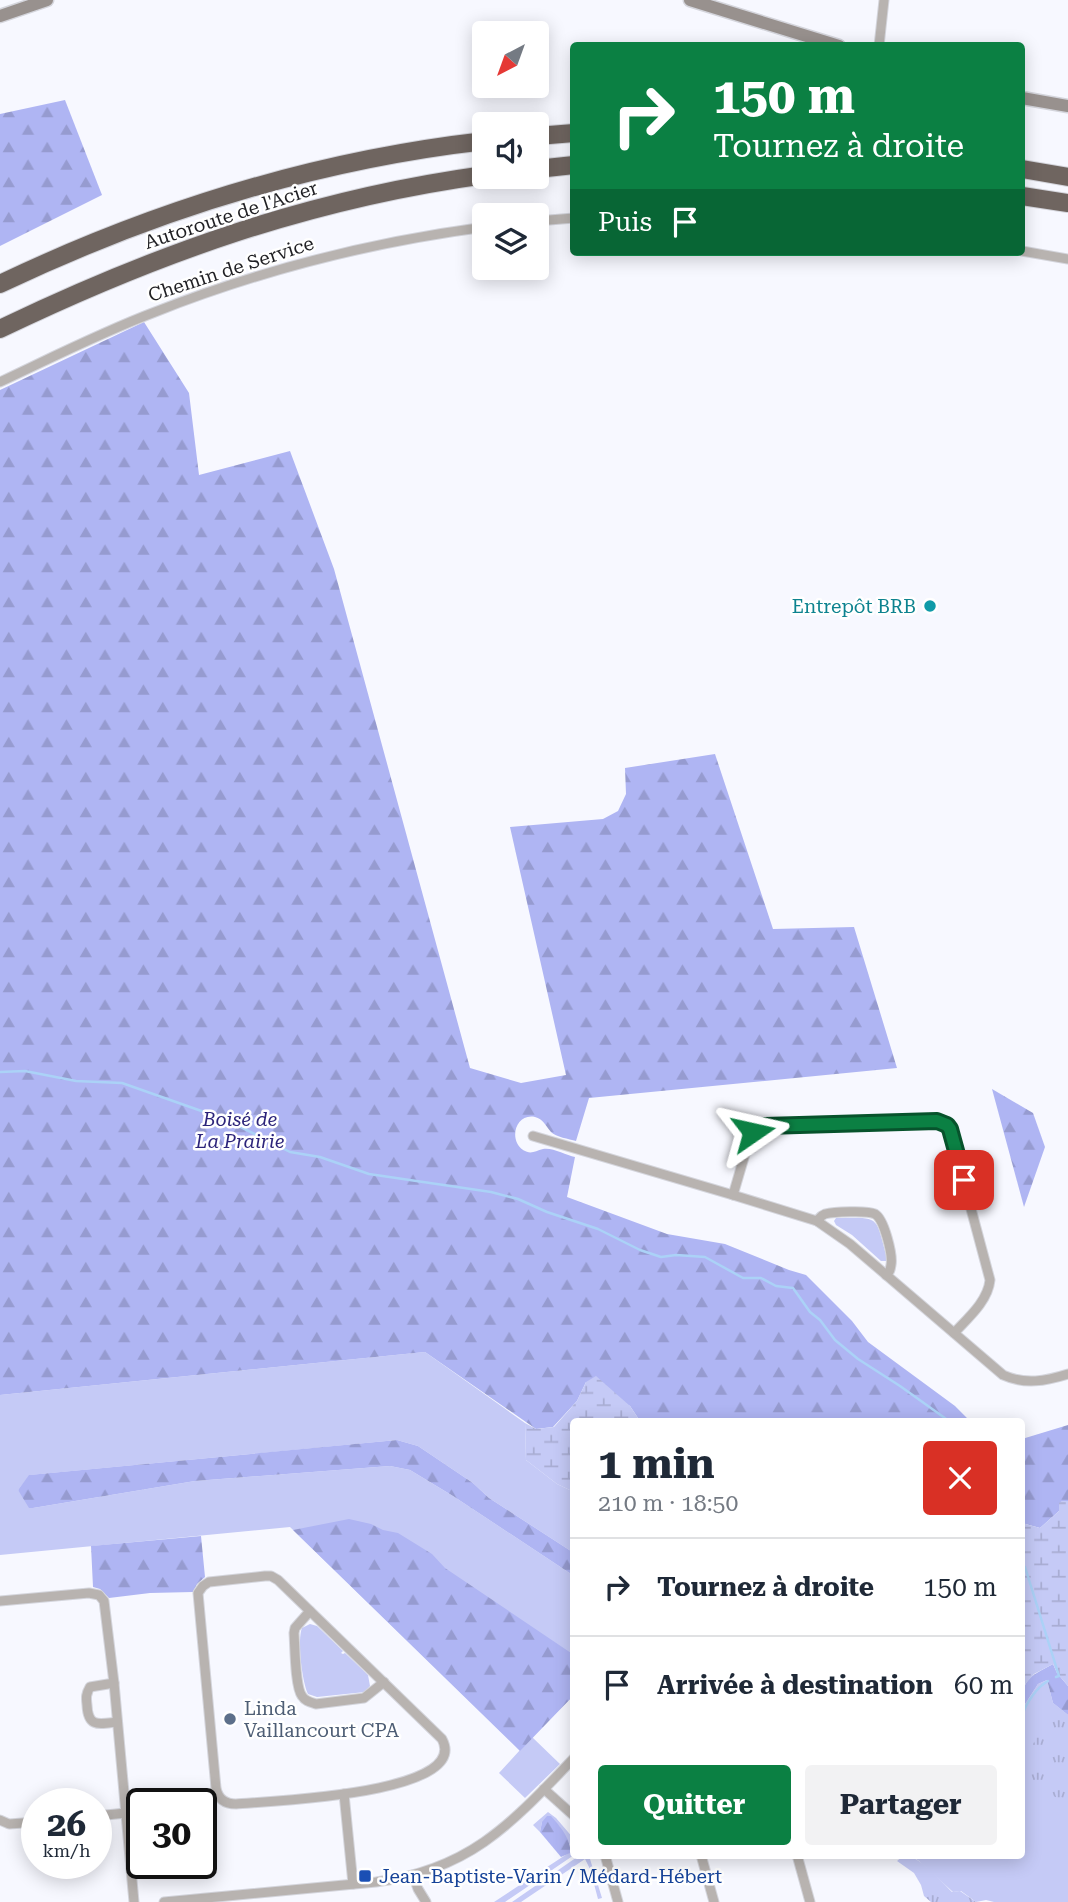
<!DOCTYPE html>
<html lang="fr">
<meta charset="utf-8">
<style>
body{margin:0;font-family:"Roboto Serif",serif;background:#f2f2f3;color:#1f2937;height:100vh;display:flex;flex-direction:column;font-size:26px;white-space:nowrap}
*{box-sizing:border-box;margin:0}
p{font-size:23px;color:#747a83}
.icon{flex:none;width:38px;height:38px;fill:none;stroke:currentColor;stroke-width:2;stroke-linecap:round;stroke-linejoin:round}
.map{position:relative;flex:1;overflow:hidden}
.details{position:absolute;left:570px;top:1418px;width:455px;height:441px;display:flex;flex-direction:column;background:#fff;border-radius:7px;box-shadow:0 4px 18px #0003}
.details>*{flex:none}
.hud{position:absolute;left:570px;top:42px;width:455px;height:214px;border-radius:7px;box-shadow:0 4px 18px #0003;background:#0b8043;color:#fff;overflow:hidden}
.needle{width:46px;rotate:221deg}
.fabs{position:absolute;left:472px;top:21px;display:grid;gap:14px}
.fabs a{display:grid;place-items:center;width:77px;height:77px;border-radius:7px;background:#fff;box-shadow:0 4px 18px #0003;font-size:35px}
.speed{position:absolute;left:21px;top:1788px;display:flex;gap:14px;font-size:35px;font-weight:700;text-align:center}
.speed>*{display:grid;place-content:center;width:91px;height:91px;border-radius:50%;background:#fff;box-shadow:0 4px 18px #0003;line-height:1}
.speed small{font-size:18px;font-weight:400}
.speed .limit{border:4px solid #111;border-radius:10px;background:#fff;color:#111}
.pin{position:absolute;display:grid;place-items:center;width:60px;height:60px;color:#fff;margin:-30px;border-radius:14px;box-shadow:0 4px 10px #0006}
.me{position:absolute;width:77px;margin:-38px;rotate:79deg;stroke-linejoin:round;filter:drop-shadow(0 0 5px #0008)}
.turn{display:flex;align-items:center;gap:24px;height:147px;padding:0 28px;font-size:32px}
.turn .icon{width:91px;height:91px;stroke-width:2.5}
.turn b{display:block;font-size:49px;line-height:60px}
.then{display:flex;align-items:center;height:66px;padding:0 28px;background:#0003;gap:14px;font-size:26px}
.round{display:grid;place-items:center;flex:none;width:74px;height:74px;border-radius:7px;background:#f2f2f3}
.summary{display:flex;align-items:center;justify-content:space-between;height:119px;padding:0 28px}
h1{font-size:42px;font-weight:700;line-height:52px}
.action{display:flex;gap:14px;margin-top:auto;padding:14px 28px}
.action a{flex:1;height:80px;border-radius:7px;background:#0b8043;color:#fff;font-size:28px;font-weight:700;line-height:80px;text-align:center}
.action a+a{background:#f2f2f3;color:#1f2937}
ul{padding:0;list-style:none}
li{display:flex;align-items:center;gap:21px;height:98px;padding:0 28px;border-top:2px solid #e0e1e3}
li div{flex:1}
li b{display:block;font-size:26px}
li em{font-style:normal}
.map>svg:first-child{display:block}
.grass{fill:#c5caf6}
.forest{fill:url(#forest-firs)}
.wetland{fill:url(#wetland-marsh)}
.park{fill:url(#park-tufts)}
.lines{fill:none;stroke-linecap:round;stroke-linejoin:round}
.stream{stroke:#abd2f7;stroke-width:2.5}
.street-casing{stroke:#d4d5dc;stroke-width:11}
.secondary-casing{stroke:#d4d5dc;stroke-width:15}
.highway-casing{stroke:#d4d5dc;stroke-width:20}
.street{stroke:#b8b3b0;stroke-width:9}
.secondary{stroke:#98918e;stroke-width:12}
.highway{stroke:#6f6560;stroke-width:18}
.route-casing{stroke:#07532c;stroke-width:18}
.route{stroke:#0b8043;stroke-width:12}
.culture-dot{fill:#0f9aa8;stroke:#fff;stroke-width:2.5}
.service-dot{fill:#5c6f8a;stroke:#fff;stroke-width:2.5}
.transit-dot{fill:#1a4fb4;stroke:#fff;stroke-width:2.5}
.labels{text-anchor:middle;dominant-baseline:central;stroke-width:5;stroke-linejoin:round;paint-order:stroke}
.street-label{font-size:19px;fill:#1f1f23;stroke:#fff}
.culture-label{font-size:19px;fill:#0d838f;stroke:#fff;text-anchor:end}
.park-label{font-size:19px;font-style:italic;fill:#2c247a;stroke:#fff}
.service-label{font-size:19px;fill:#4e5e75;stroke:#fff;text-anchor:start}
.transit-label{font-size:19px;fill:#164399;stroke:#fff;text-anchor:start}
</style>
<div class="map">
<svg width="1068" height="1902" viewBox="0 0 1068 1902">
<defs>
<pattern id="forest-firs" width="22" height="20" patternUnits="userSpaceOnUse" patternTransform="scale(1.75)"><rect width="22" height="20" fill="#afb5f3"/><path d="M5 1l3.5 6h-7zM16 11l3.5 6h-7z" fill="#969bd0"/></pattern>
<pattern id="wetland-marsh" width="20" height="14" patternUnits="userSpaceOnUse" patternTransform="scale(1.75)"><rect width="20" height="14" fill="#c5caf6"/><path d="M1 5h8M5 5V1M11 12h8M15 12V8" fill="none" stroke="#a9add3"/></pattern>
<pattern id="park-tufts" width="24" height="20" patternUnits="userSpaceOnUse" patternTransform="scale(1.75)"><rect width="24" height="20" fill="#c5caf6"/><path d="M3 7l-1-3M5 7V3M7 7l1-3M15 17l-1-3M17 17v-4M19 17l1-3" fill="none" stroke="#a9add3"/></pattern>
</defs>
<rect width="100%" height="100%" fill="#f7f8ff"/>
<g class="grass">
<path d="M836 1218C882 1217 875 1216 887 1258L886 1261H881L852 1235 836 1225 834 1221Z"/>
<path d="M425 1352 525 1423 526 1460 557 1484 574 1492V1553L489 1498 473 1483 418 1446 397 1440 30 1475 18 1490 33 1508 195 1481 390 1466 410 1470 453 1496 574 1576V1695L532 1737 560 1764 525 1798 499 1773 520 1750 290 1527 0 1555V1395Z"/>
<path d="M310 1624 317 1626 343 1651 341 1653 343 1654 345 1653 368 1675 370 1686 365 1692 317 1697 308 1694C302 1681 297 1640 302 1628Z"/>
<path d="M1047 1680 1053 1703 1068 1715V1902H994L986 1900 976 1902 961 1891 953 1892 919 1861 910 1855H1022V1709L1038 1684Z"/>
<path d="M548 1812 556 1818 574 1839V1855L505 1902H494L570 1852V1845L559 1826 542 1822 540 1832 533 1825Z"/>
<path d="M580 1855H585L590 1859 602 1898 598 1899 590 1869 585 1859 521 1902H512Z"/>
</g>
<g class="forest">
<path d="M65 100 102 195 0 246V114Z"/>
<path d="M144 322 189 393 199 475 290 451 334 569 470 1068 521 1083 566 1075 510 827 603 819 618 811 626 794 625 768 715 754 773 929 854 927 897 1068 589 1098 576 1141C569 1139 556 1137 551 1132 546 1126 543 1119 535 1117 516 1113 508 1139 523 1150 531 1155 535 1151 543 1149 552 1147 566 1155 575 1157L567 1197 667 1234 725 1244 789 1270 806 1275 852 1321 868 1342 955 1406 970 1421H640L630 1406 586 1382 577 1401 553 1427 536 1429 425 1352 0 1395V390Z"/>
<path d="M992 1089 1033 1113 1045 1147 1024 1207Z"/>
<path d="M1068 1425V1501H1062L1059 1511 1040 1528 1022 1523V1439Z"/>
<path d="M397 1440 418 1446 473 1483 489 1498 574 1553V1576L453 1496 410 1470 390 1466 195 1481 33 1508H29L18 1490 29 1475Z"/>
<path d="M349 1519 371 1524 383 1530 398 1533 432 1554 445 1568 574 1655V1695L520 1751 293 1530Z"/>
<path d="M201 1536 205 1577 197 1584 193 1592 150 1593 109 1598 100 1589 93 1587 91 1546Z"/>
<path d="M1053 1664 1057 1673 1068 1686V1715L1053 1703 1047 1680 1038 1684 1022 1709C1022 1679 1027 1678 1053 1664Z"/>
<path d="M547 1816H551C559 1825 572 1840 570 1853L561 1857 540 1832 542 1822Z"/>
</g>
<g class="wetland">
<path d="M596 1376 630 1406 640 1421H574V1492L557 1484 526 1460 525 1423 536 1429 554 1427 577 1401 586 1382Z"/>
<path d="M1062 1501H1068V1686L1057 1673 1053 1664 1034 1674 1022 1688V1523L1040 1528 1059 1511V1503Z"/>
</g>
<g class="park">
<path d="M1053 1703 1068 1715V1805L1022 1776V1767Z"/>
<path d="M904 1855C920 1856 941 1881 952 1892L960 1891 976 1902H931L924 1896 921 1885 914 1873 897 1861Z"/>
</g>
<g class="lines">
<g class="stream">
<path d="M0 1072 25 1071 76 1081 122 1083 227 1120 290 1152 320 1157 369 1174 491 1192 518 1199 547 1212 598 1229 640 1250 661 1257 676 1255 705 1257 743 1278H761L776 1286 793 1288 810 1312 820 1320 835 1340 858 1359 900 1386 949 1421"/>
<path d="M1022 1568 1025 1567 1059 1676 1056 1677"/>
<path d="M1022 1716C1026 1703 1037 1687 1048 1681"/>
</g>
<g class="street-casing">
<g id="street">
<path d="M879 46 884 0"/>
<path d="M537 221 574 218"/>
<path d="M1022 251 1068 259"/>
<path d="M0 382C51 358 102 332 155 312 261 270 372 242 485 227"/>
<path d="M533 1136 733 1195 817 1221 850 1244 1003 1375C1025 1385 1046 1381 1068 1374"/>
<path d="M733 1195 750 1137 756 1129 760 1128 929 1121C940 1121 947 1123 951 1134L990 1280C988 1301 968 1318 954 1333"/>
<path d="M817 1221C820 1218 820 1216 825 1214 833 1212 867 1210 875 1214 884 1219 893 1255 891 1265 890 1271 890 1271 886 1275"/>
<path d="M265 1576H271L278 1580 442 1739C472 1795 264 1801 236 1804 225 1804 218 1799 216 1788L198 1593 203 1586 209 1582Z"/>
<path d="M0 1601 89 1593 99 1595 104 1601 114 1683 134 1902"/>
<path d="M310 1611 295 1628 294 1633C295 1646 295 1687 302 1696 305 1701 310 1702 316 1704L364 1698 384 1682"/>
<path d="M114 1683 90 1687C86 1694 86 1697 87 1705 88 1728 99 1724 117 1722"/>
<path d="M544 1789 574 1816"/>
<path d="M344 1794 353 1884"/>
<path d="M96 1816 126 1813"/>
<path d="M0 1820 9 1824 37 1822"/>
<path d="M605 1855 618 1902"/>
<path d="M701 1855 714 1902"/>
<path d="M797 1855 810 1902"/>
<path d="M413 1875 418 1889 426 1902"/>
<path d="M164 1902 376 1882C470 1870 512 1823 574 1758"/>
</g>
</g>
<g class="secondary-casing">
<g id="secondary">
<path d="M690 0 839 46"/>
<path d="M0 16 47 0"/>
<path d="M1022 98 1068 106"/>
</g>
</g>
<g class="highway-casing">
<g id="highway">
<path d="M537 136 574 133"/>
<path d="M537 169 574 165"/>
<path d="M1022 169 1068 177"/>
<path d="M1022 196 1068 203"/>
<path d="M0 284C153 211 316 160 485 141"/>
<path d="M0 329C158 253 310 199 485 175"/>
</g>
</g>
<use href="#street" class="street"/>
<use href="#secondary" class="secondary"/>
<use href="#highway" class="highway"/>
</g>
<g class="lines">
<g class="route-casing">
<path id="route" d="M753 1132 765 1126 937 1121 947 1125 950 1129 964 1180"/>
</g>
<use href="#route" class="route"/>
</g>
<circle class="culture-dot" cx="930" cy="606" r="7"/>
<circle class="service-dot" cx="230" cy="1719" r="7"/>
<rect class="transit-dot" x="358" y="1869" width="14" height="14" rx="3.5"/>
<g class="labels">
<g class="street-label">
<text transform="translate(231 215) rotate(-18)">Autoroute de l'Acier</text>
<text transform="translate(231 269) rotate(-18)">Chemin de Service</text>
</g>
<g class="culture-label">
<text x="916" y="606">Entrepôt BRB</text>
</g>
<g class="park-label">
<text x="240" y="1119">Boisé de<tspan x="240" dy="22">La Prairie</tspan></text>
</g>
<g class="service-label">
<text x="244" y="1708">Linda<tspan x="244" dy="22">Vaillancourt CPA</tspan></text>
</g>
<g class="transit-label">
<text x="379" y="1876">Jean-Baptiste-Varin / Médard-Hébert</text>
</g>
</g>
</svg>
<div class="fabs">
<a><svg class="needle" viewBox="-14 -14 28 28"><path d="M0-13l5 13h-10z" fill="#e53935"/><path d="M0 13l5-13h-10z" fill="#747a83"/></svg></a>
<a><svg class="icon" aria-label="sound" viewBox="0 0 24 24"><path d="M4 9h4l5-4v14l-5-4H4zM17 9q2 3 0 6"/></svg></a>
<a><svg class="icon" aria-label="layers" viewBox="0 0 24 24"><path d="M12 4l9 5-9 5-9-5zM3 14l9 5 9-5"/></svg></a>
</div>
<div class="speed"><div>26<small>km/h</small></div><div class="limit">30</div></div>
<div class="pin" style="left:964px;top:1180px;background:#d93025"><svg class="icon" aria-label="arrive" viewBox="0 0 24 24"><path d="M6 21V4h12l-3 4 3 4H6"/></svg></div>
<svg class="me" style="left:753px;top:1132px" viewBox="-20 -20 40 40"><path d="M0-17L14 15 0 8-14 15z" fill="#0b8043" stroke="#fff" stroke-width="4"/></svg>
<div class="hud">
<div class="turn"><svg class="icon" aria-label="right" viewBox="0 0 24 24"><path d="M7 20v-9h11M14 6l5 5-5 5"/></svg><div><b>150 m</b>Tournez à droite</div></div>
<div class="then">Puis<svg class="icon" aria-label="arrive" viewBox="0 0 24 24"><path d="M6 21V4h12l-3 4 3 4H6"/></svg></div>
</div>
<section class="details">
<div class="summary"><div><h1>1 min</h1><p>210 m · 18:50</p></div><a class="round" style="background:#d93025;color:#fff"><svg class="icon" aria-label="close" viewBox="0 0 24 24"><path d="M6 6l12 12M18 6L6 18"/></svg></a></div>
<ul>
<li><svg class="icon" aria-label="right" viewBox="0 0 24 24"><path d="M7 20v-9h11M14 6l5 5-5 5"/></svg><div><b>Tournez à droite</b></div><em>150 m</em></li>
<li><svg class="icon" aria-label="arrive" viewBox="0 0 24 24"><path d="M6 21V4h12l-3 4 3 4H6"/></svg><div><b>Arrivée à destination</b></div><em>60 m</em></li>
</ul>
<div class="action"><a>Quitter</a><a>Partager</a></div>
</section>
</div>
